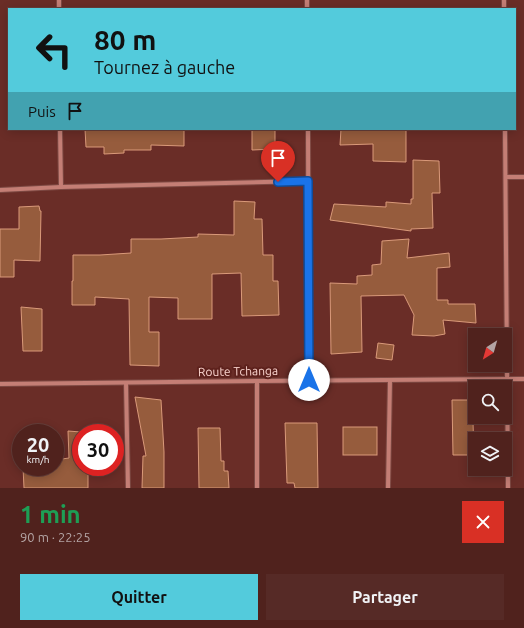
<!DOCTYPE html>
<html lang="fr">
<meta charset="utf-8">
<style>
body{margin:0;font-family:Ubuntu,sans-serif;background:#562a26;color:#f1f3f6;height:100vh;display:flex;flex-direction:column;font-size:15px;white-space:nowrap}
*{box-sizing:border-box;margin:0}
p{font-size:13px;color:#b4a4a4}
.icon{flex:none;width:22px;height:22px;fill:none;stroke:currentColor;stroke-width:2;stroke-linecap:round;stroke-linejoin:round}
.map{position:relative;height:488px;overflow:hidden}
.drawer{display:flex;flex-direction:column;background:#50221d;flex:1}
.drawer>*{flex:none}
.banner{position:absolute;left:8px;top:8px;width:508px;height:122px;border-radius:0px;box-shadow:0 2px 10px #0003,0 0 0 1px #673f3b;background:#53cbdc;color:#111;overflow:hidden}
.needle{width:26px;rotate:217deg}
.controls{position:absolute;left:468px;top:328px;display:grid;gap:8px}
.controls a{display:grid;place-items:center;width:44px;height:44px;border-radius:0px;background:#50221d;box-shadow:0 2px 10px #0003,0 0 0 1px #673f3b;font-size:20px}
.speed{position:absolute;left:12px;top:424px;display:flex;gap:8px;font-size:20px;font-weight:700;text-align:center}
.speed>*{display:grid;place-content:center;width:52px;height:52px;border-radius:50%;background:#50221d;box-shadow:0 2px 10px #0003,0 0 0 1px #673f3b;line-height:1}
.speed small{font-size:10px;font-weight:400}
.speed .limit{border:6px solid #d22;background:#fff;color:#111}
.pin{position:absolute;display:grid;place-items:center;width:34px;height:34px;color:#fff;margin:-41px -17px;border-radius:50% 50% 50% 0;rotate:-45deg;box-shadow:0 0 4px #0007}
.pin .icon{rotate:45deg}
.me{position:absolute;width:44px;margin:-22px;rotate:0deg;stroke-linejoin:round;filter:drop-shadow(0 0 3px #0008)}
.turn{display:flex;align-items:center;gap:14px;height:84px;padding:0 20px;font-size:18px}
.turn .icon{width:52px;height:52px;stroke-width:2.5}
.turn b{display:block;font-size:28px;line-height:34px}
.then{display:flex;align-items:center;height:38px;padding:0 20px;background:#0003;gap:8px;font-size:15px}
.round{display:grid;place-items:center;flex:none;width:42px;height:42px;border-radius:0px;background:#562a26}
.head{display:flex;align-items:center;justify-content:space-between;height:68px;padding:0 20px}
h1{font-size:24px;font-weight:700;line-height:30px;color:#1e9e55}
.button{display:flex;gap:8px;margin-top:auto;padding:8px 20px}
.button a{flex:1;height:46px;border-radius:0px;background:#53cbdc;color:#111;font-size:16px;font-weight:700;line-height:46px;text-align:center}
.button a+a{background:#562a26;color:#f1f3f6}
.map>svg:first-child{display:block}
.building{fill:#965c3d;stroke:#da9a7a}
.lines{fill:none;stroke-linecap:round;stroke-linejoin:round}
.street-casing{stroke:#7d4943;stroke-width:6}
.street{stroke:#c47e75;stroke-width:4}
.route-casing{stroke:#114b97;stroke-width:10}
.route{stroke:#1a73e8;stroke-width:7}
.labels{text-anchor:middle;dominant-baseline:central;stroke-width:4;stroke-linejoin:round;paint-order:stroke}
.street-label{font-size:12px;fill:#fbd5cf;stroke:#5e221d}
</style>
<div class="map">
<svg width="524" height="488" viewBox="0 0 524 488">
<rect width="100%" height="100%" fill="#6a2d27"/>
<g class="building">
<path d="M85 129H184V146L151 145V150H124V153L104 154V147H86Z"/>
<path d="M252 129H275V149L252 150Z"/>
<path d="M341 129H406V162L373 161V144L340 145Z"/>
<path d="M413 160 439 161 440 193H432L433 228 411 229V231L330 220 334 204 386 207V202L411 204V199H413Z"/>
<path d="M234 201 255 202 254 219H262L263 255H273V281H278L279 315 242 316 241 273 212 274V319H178V298L149 297V332H159V366L130 365 129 299 95 297V305H72V281H73V255H100L131 253V239H161L198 237V234L234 235Z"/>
<path d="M39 206 40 211H41L40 261 14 260V277H0V229H19V207Z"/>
<path d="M409 239 407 258 449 253 450 267 437 268V300H448V304H475L476 323 443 320 445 334 434 336 412 335 414 315 404 295 361 296 362 352 331 354 330 283 357 284V276L372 275V265L381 264 382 241Z"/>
<path d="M21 307 42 309V351H23Z"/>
<path d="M378 343 394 345 392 360 376 358Z"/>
<path d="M135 397 161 400 164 452V488H142L143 456H146Z"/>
<path d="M452 400H475V422H473L474 455H453Z"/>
<path d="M285 423H317L318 488H295L294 483H287Z"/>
<rect x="343" y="427" width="34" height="28"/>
<path d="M198 428H220L221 461H224V471H228L229 488H199Z"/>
<path d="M68 431 81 432V467H88V488H24L23 467H55V460L69 458Z"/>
</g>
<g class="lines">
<g class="street-casing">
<g id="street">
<path d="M59 0V9"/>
<path d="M307 0V9"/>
<path d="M504 9V0"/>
<path d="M60 129 61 187"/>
<path d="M308 129 309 380"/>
<path d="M505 129 508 488"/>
<path d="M506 177H524"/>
<path d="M0 190 61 187 308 181"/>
<path d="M126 383 128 488"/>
<path d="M0 384 257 381 524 379"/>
<path d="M257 488V381"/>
<path d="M388 488 390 380"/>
</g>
</g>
<use href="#street" class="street"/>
</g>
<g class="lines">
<g class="route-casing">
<path id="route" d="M278 182 308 181 309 380"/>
</g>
<use href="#route" class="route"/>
</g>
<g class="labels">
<g class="street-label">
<text transform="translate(238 371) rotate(-1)">Route Tchanga</text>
</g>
</g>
</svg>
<div class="controls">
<a><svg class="needle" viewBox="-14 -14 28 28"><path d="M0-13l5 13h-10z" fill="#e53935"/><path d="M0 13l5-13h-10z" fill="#b4a4a4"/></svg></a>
<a><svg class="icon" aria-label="search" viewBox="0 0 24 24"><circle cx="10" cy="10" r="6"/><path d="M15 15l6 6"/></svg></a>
<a><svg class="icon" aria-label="layers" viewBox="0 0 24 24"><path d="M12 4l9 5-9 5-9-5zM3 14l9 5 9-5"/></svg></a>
</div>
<div class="speed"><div>20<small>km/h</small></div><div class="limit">30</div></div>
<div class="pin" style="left:278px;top:182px;background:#d93025"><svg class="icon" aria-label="arrive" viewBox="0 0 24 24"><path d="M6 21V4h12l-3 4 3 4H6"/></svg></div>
<svg class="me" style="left:309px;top:380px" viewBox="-20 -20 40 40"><circle r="19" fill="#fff"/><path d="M0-13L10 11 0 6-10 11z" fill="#1a73e8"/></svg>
<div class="banner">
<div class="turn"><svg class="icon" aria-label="left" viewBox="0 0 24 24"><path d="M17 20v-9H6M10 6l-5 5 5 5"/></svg><div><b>80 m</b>Tournez à gauche</div></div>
<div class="then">Puis<svg class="icon" aria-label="arrive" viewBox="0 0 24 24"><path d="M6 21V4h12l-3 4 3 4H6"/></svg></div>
</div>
</div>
<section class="drawer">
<div class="head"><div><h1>1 min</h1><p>90 m · 22:25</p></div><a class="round" style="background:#d93025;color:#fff"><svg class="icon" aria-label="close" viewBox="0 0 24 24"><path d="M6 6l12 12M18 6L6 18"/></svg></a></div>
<div class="button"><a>Quitter</a><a>Partager</a></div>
</section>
